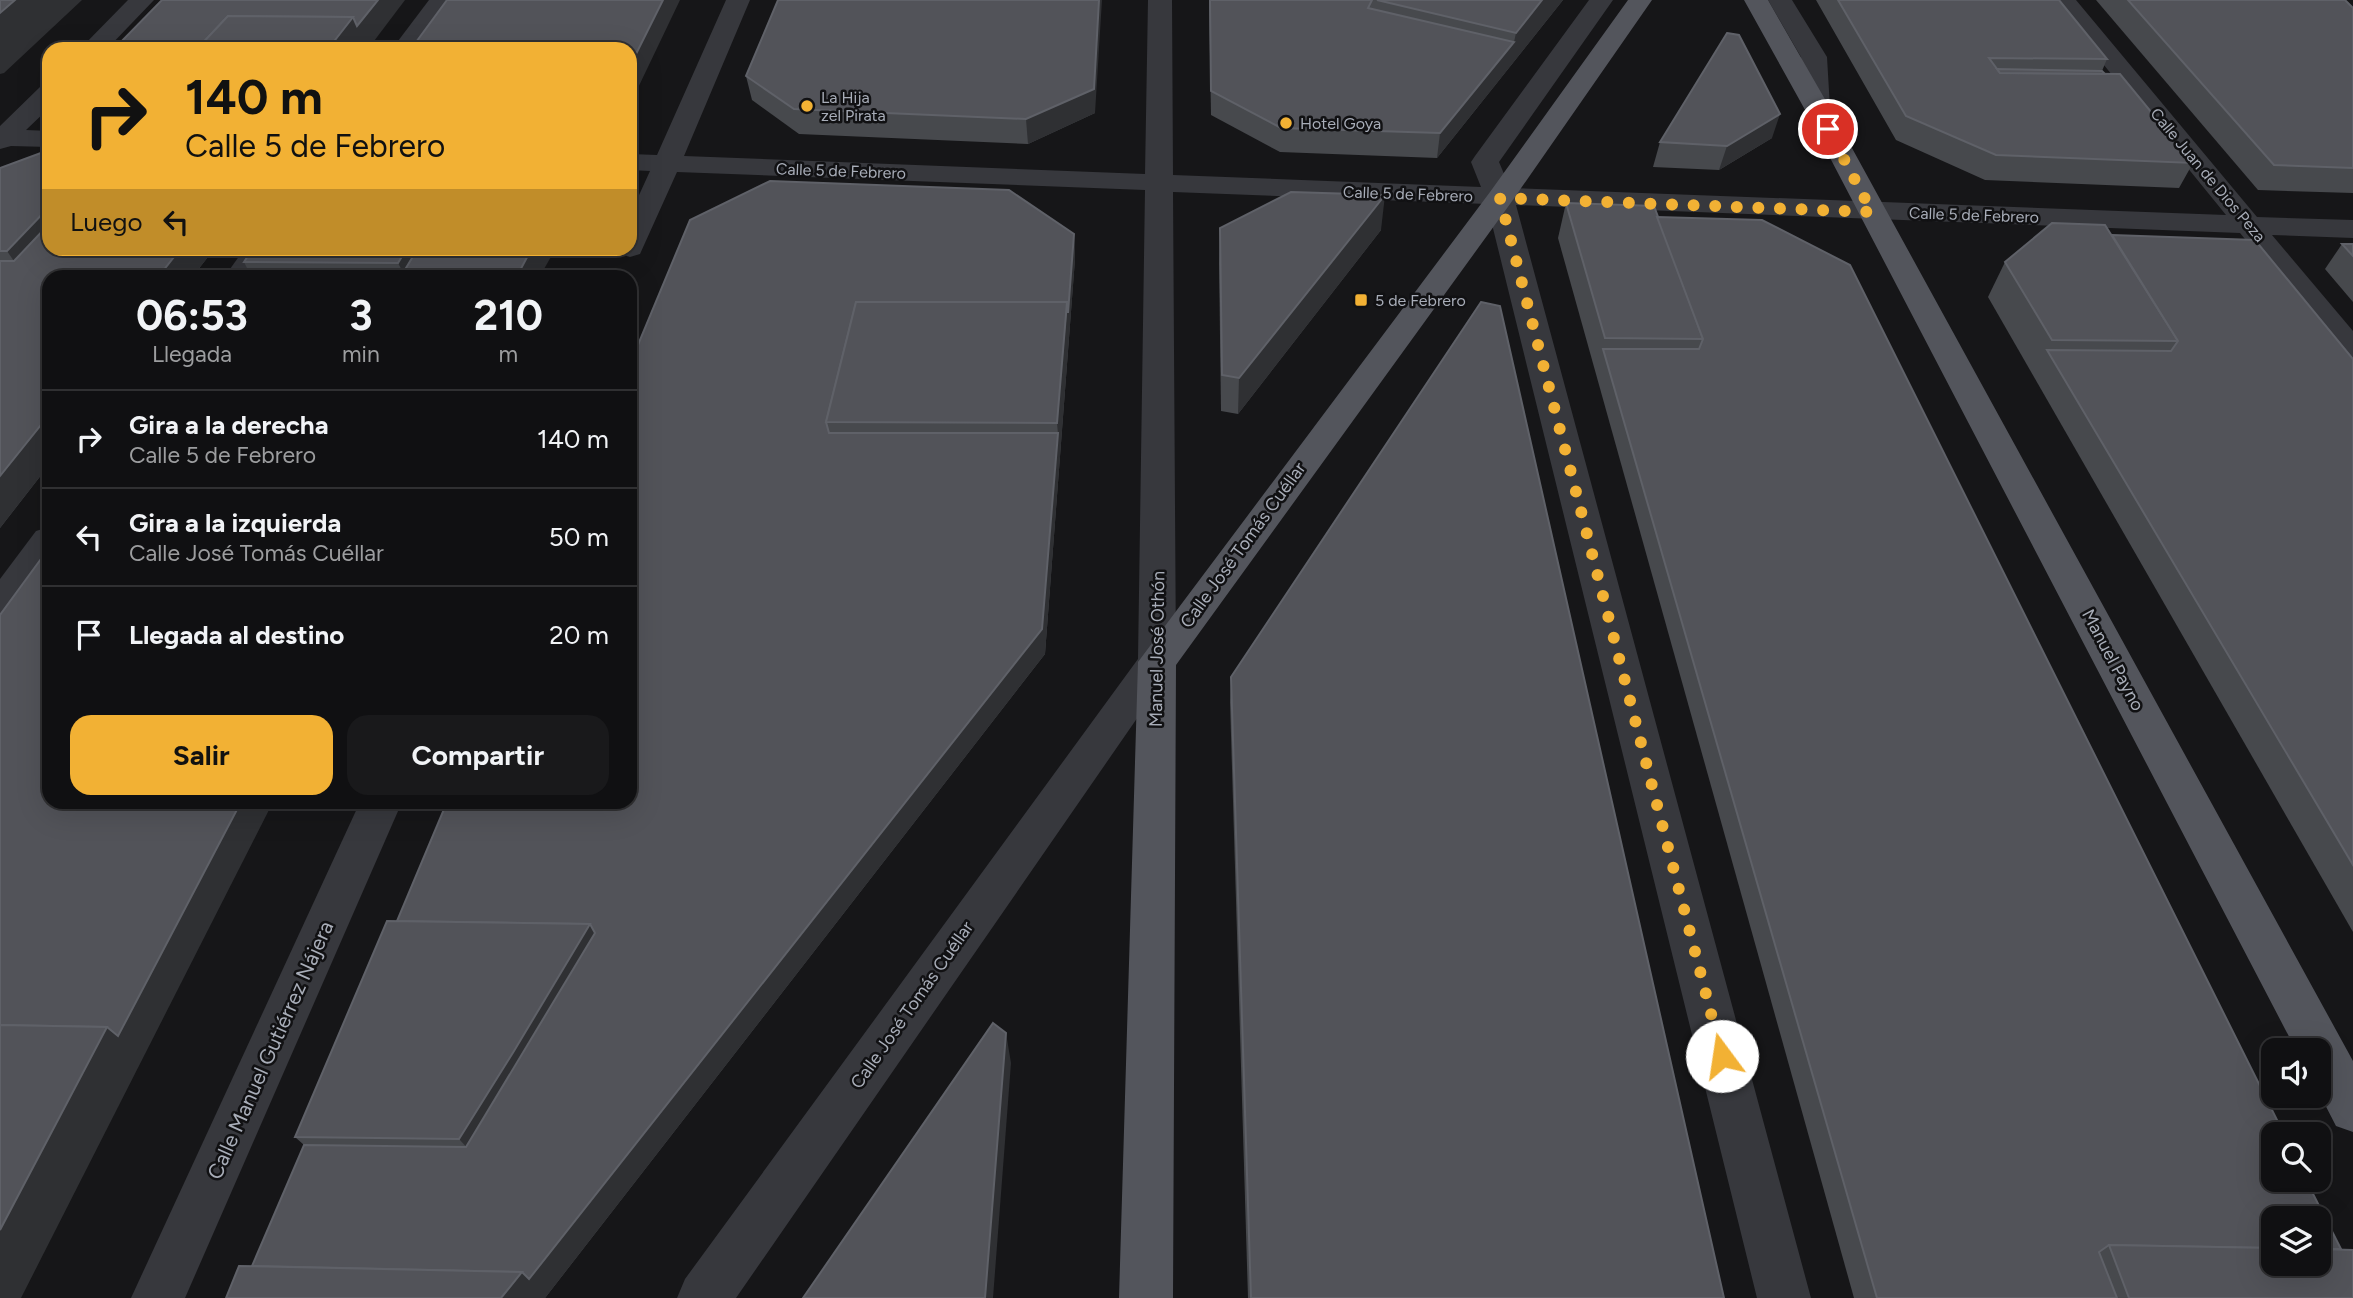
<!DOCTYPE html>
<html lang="es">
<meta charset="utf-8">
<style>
body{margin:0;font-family:Figtree,sans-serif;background:#19191b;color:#f1f3f6;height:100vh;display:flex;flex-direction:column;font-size:26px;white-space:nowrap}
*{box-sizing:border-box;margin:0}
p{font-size:23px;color:#9c9d9f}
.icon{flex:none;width:38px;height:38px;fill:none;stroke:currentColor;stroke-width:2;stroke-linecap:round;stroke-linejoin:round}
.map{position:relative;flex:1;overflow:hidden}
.panel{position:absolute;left:42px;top:270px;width:595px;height:539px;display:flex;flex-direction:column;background:#101012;border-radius:21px;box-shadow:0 7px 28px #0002,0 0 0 2px #303032}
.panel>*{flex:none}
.hud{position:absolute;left:42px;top:42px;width:595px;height:214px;border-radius:21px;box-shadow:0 7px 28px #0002,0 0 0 2px #303032;background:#f2b134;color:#111;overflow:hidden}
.controls{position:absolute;left:2261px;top:1038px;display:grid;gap:14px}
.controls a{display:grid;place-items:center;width:70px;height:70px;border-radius:14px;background:#101012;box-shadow:0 7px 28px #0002,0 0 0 2px #303032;font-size:35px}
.pin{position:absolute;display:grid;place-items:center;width:60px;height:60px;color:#fff;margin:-30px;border:4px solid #fff;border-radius:50%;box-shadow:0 2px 7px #0007}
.me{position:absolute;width:77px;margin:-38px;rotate:346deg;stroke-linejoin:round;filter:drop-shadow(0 0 5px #0008)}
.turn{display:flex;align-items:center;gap:24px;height:147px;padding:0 28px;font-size:32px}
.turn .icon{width:91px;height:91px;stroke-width:2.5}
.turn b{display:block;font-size:49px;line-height:60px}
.then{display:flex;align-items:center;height:66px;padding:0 28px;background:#0003;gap:14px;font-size:26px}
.eta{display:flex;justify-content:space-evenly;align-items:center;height:119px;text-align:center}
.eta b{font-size:42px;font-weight:700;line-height:49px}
.cta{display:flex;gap:14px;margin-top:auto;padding:14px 28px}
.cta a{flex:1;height:80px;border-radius:21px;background:#f2b134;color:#111;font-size:28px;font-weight:700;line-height:80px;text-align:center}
.cta a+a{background:#19191b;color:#f1f3f6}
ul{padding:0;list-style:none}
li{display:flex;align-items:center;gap:21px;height:98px;padding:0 28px;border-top:2px solid #303032}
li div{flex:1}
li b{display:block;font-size:26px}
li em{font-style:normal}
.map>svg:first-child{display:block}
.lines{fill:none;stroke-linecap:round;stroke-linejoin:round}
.minor{fill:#37383d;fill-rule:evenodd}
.major{fill:#53555c;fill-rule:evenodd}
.wall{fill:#47494d}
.shaded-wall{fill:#2f3033}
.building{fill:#525359;stroke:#5f6168;stroke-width:2}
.route{stroke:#f2b134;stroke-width:12;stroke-dasharray:0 21.6}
.poi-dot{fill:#f2b134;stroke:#111113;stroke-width:2.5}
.labels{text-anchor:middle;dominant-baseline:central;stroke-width:5;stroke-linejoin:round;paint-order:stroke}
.far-poi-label{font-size:16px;fill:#a8adb8;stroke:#111113;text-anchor:start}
.far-street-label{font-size:16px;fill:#a8adb8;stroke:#111113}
.street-label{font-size:18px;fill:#a8adb8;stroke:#111113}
.near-street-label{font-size:21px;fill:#a8adb8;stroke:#111113}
</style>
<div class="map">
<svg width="2353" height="1298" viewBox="0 0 2353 1298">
<rect width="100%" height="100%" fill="#161618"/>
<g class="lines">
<g class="minor">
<path d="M128 0H154L107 49H80Z"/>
<path d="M429 0H453L418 49H392Z"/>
<path d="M726 0H750L684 156 1145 174 1148 0H1172L1173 175 1481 187 1471 162 1475 156 1589 0H1613L1499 162 1510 188 2226 215 2051 0H2076L2257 217 2353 220V238L2272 235 2353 331V361L2342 358 2240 233 1516 205 1811 1298H1757L1487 204 1173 192 1176 662 736 1298H677L685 1279 1138 659 1145 190 677 172 640 254 630 257 620 254 616 248H630V215L650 171 630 170V154L657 155Z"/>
<path d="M1768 0H1792L1827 57 1830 108 1826 114 1817 116 1808 114 1804 108 1801 57Z"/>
<path d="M49 85V108L26 130 49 131V147L11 146 0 149V126L40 87Z"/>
<path d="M245 248H274L255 276H225Z"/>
<path d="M49 527V567L13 617 0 621V579L36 531Z"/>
<path d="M360 802H402L185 1298H131Z"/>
</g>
<g class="major">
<path d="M1628 0H1652L1510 204 1176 665 1173 1298H1119L1138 662 1490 192Z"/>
<path d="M1744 0H1768L1830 108 2353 1061V1132L2336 1126 2319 1093V1050H2296L1804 108Z"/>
</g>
</g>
<g class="wall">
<path d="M1209 0H1563L1437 158 1280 152 1211 115Z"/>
<path d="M1816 0H2059L2107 59 2102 71 2193 163 2179 188 1985 180 1896 140Z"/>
<path d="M2096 0H2345L2353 8V193L2258 190Z"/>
<path d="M746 76 1095 113 1028 144 799 134 752 100Z"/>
<path d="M1772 138 1719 170 1653 167 1660 142Z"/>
<path d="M0 168 49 248H215L193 276H49V465L0 528Z"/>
<path d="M1566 203 1657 217 2353 1298H1854L1558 238Z"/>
<path d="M1220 228 1381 230 1238 414 1221 411 1219 263Z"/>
<path d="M1074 234 1075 259 1045 654 545 1298 252 1266 304 1145 295 1137 397 921 630 364Z"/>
<path d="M2112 235 2353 359V932L1988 297 2005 262Z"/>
<path d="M2342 244H2353V302L2325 269Z"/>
<path d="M253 248 540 276 249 272 244 262Z"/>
<path d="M1231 677 1724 1298H1248L1230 702Z"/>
</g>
<g class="shaded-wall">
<path d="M15 0H82L4 73 0 74V13Z"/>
<path d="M378 0H405L368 49H328L353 17Z"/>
<path d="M663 0H680L636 92 630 94V66Z"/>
<path d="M1099 0H1102L1095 113 1028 144 1026 119Z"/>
<path d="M1542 0H1563L1437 158 1440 133 1514 42 1516 33Z"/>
<path d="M1780 114 1772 138 1719 170 1727 146Z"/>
<path d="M1385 195 1381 230 1238 414 1239 378Z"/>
<path d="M49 207V248L31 286 7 251Z"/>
<path d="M1074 234 1075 259 1045 654 545 1298H501L1058 434 1057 423Z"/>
<path d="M181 248H215L193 276H159Z"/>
<path d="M407 248H445L405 276 398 263Z"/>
<path d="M532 248H556L540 276H517Z"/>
<path d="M49 415V465L0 528V476Z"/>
<path d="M241 802H273L21 1298H0V1230L107 1027Z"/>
<path d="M590 924 608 956 484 1166 459 1139Z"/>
<path d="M1006 1033 1011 1063 993 1298H985Z"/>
</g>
<g class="building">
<path d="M0 0H15L0 13Z"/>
<path d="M162 0H378L357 26 353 17 228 16 197 49H114Z"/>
<path d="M447 0H663L630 66V49H411Z"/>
<path d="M778 0H1099L1094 89 1026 119 794 109 746 76Z"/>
<path d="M1210 0H1372L1368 8 1514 42 1440 133 1281 128 1211 91Z"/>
<path d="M1377 0H1542L1516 33Z"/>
<path d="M1838 0H2059L2107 59 1989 58 2000 73 2120 74 2193 163 1996 155 1906 116Z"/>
<path d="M2128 0H2345L2353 8V168L2274 165Z"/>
<path d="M228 16 353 17 328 49H197Z"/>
<path d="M1727 33 1739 35 1780 114 1727 146 1660 142Z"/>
<path d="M1997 69 2102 71 2105 74 2000 73Z"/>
<path d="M49 150V207L7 251H0V168Z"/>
<path d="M770 181 1009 190 1074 234 1068 313 1067 302H856L826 422 829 433H1058L1042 629 529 1279 522 1272 252 1266 304 1145 466 1147 595 933 590 924 397 921 447 802H630V364L690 220Z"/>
<path d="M1291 192 1385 195 1239 378 1222 375 1220 228Z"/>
<path d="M1566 203 1654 206 1703 339 1605 338Z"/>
<path d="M1657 217 1762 220 1850 265 2284 1134H2273V1180H2306L2341 1249H2319V1218H2273V1248L2109 1245 2099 1252 2117 1298H1877L1603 349H1699L1703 339Z"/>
<path d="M2052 223 2105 225 2178 341 2052 340 2005 262Z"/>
<path d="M49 224V248H181L159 276H49V415L0 476V261H14Z"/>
<path d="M2112 235 2255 240 2353 359V865L2047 350 2171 351 2178 341Z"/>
<path d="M2342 244H2353V256Z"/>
<path d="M253 248H407L398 263 244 262Z"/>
<path d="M418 248H532L517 276H246L249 272 403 273Z"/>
<path d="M856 302H1067L1057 423 826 422Z"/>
<path d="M1481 302 1500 306 1724 1298H1251L1231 677Z"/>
<path d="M49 548V802H241L118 1036 107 1027 0 1025V615Z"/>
<path d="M387 921 590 924 514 1051 459 1139 295 1137Z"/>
<path d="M993 1023 1006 1033 985 1298H803Z"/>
<path d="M0 1025 107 1027 0 1230Z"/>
<path d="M2109 1245 2273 1248V1264H2319V1249L2353 1250V1298H2129Z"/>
<path d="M239 1266 522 1272 501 1298H226Z"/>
</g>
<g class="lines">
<path class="route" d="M1722 1056 1500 198 1872 212 1828 129"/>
</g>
<g class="poi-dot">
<circle cx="807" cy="106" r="7"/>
<circle cx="1286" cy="123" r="7"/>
<rect x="1354" y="293" width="14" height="14" rx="3.5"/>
</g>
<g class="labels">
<g class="far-poi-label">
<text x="821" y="97">La Hija<tspan x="821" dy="18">zel Pirata</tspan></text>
<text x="1300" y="123">Hotel Goya</text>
<text x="1375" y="300">5 de Febrero</text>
</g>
<g class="far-street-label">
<text transform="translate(841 171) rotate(2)">Calle 5 de Febrero</text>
<text transform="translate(2208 175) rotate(50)">Calle Juan de Dios Peza</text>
<text transform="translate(1408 194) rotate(2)">Calle 5 de Febrero</text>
<text transform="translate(1974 215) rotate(2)">Calle 5 de Febrero</text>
</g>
<g class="street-label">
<text transform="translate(1243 545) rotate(-54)">Calle José Tomás Cuéllar</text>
<text transform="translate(1157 649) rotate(-89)">Manuel José Othón</text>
<text transform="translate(2113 660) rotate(62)">Manuel Payno</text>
<text transform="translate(912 1005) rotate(-55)">Calle José Tomás Cuéllar</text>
</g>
<g class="near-street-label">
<text transform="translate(270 1050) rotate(-66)">Calle Manuel Gutiérrez Nájera</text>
</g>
</g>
</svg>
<div class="controls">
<a><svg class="icon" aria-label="sound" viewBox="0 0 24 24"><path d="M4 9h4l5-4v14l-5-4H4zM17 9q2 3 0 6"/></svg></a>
<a><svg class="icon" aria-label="search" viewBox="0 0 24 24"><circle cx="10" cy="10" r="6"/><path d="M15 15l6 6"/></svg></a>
<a><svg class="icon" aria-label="layers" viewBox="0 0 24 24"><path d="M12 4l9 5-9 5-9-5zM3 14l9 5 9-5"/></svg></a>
</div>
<div class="pin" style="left:1828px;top:129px;background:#d93025"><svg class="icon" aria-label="arrive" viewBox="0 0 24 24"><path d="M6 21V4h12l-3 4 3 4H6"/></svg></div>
<svg class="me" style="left:1722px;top:1056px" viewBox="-20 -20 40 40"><circle r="19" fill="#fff"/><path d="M0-13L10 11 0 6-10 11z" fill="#f2b134"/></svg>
<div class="hud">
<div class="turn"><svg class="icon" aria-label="right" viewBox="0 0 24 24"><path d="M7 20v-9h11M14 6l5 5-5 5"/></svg><div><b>140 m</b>Calle 5 de Febrero</div></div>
<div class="then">Luego<svg class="icon" aria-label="left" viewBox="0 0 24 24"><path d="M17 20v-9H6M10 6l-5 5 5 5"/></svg></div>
</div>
<section class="panel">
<div class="eta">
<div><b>06:53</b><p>Llegada</p></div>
<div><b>3</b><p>min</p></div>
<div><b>210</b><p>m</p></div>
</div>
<ul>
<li><svg class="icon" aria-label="right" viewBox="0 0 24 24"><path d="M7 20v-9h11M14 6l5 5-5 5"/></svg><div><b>Gira a la derecha</b><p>Calle 5 de Febrero</p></div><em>140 m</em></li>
<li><svg class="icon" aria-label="left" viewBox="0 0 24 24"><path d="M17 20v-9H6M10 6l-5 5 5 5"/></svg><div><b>Gira a la izquierda</b><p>Calle José Tomás Cuéllar</p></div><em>50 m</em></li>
<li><svg class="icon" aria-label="arrive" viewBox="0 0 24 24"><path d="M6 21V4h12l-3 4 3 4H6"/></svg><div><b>Llegada al destino</b></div><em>20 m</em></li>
</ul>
<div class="cta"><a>Salir</a><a>Compartir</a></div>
</section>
</div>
